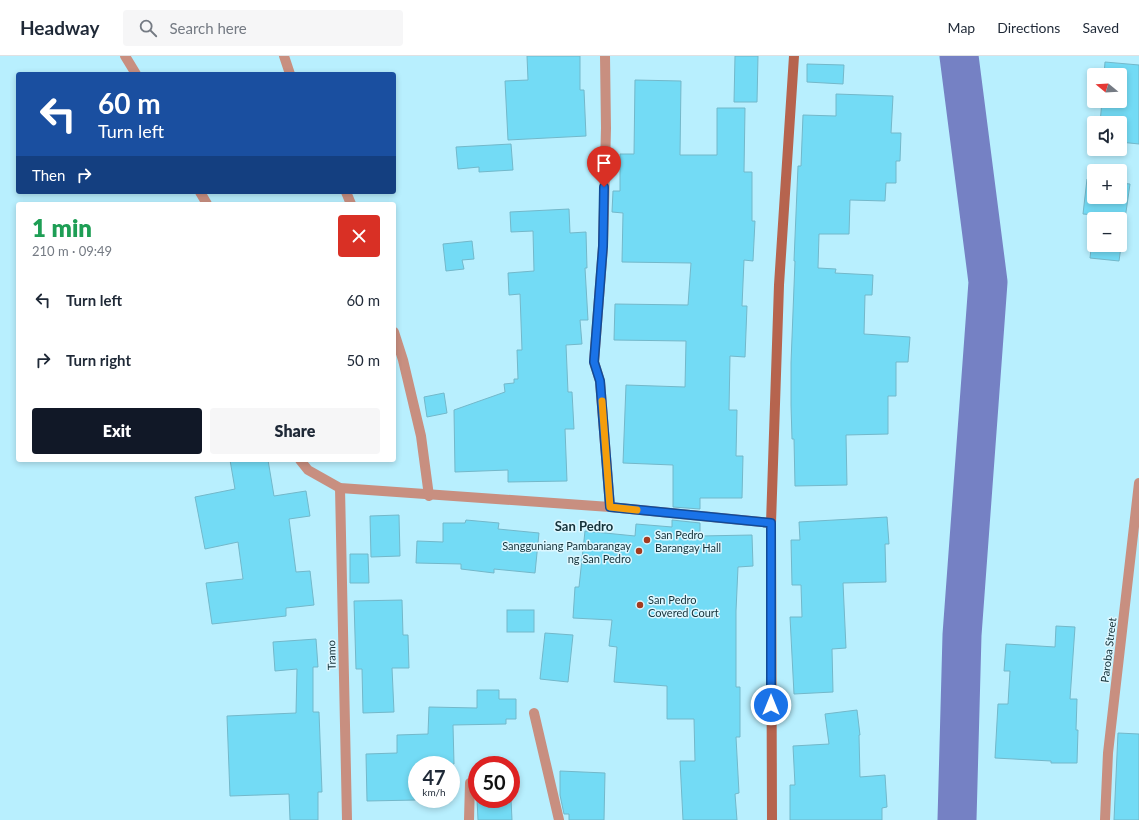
<!DOCTYPE html>
<meta charset="utf-8">
<style>
body{margin:0;font-family:Lato,sans-serif;background:#f6f6f7;color:#1f2937;height:100vh;display:flex;flex-direction:column;font-size:15px;white-space:nowrap}
*{box-sizing:border-box;margin:0}
p{font-size:13px;color:#747a83}
.icon{flex:none;width:22px;height:22px;fill:none;stroke:currentColor;stroke-width:2;stroke-linecap:round;stroke-linejoin:round}
.map{position:relative;flex:1;overflow:hidden}
.details{position:absolute;left:16px;top:146px;width:380px;height:260px;display:flex;flex-direction:column;background:#fff;border-radius:4px;box-shadow:0 2px 6px #0003}
.details>*{flex:none}
.banner{position:absolute;left:16px;top:16px;width:380px;height:122px;border-radius:4px;box-shadow:0 2px 6px #0003;background:#1a4fa0;color:#fff;overflow:hidden}
.needle{width:26px;rotate:288deg}
.fabs{position:absolute;left:1087px;top:12px;display:grid;gap:8px}
.fabs a{display:grid;place-items:center;width:40px;height:40px;border-radius:4px;background:#fff;box-shadow:0 2px 6px #0003;font-size:20px}
.speed{position:absolute;left:408px;top:700px;display:flex;gap:8px;font-size:20px;font-weight:700;text-align:center}
.speed>*{display:grid;place-content:center;width:52px;height:52px;border-radius:50%;background:#fff;box-shadow:0 2px 6px #0003;line-height:1}
.speed small{font-size:10px;font-weight:400}
.speed .limit{border:6px solid #d22;background:#fff;color:#111}
.pin{position:absolute;display:grid;place-items:center;width:34px;height:34px;color:#fff;margin:-41px -17px;border-radius:50% 50% 50% 0;rotate:-45deg;box-shadow:0 0 4px #0007}
.pin .icon{rotate:45deg}
.me{position:absolute;width:44px;margin:-22px;rotate:0deg;stroke-linejoin:round;filter:drop-shadow(0 0 3px #0008)}
.turn{display:flex;align-items:center;gap:14px;height:84px;padding:0 16px;font-size:18px}
.turn .icon{width:52px;height:52px;stroke-width:2.5}
.turn b{display:block;font-size:28px;line-height:34px}
.then{display:flex;align-items:center;height:38px;padding:0 16px;background:#0003;gap:8px;font-size:15px}
.round{display:grid;place-items:center;flex:none;width:42px;height:42px;border-radius:4px;background:#f6f6f7}
.head{display:flex;align-items:center;justify-content:space-between;height:68px;padding:0 16px}
h1{font-size:24px;font-weight:800;line-height:30px;color:#1e9e55}
.action{display:flex;gap:8px;margin-top:auto;padding:8px 16px}
.action a{flex:1;height:46px;border-radius:4px;background:#111827;color:#fff;font-size:16px;font-weight:800;line-height:46px;text-align:center}
.action a+a{background:#f6f6f7;color:#1f2937}
ul{padding:0;list-style:none}
li{display:flex;align-items:center;gap:12px;height:60px;padding:0 16px}
li div{flex:1}
li b{display:block;font-size:15px}
li em{font-style:normal}
header{display:flex;align-items:center;gap:24px;box-sizing:border-box;height:56px;padding:0 20px;background:#fff;border-bottom:1px solid #e0e1e3}
header strong{font-size:19px}
nav{display:flex;gap:22px;margin-inline-start:auto;font-size:14px}
.search{width:280px;height:36px;background:#f6f6f7;display:flex;align-items:center;gap:10px;box-sizing:border-box;padding:0 14px;border-radius:4px;color:#747a83;font-size:15px}
.map>svg:first-child{display:block}
.lines{fill:none;stroke-linecap:round;stroke-linejoin:round}
.river{stroke:#7581c4;stroke-width:39}
.building{fill:#73dbf5;stroke:#73b8ca}
.minor{stroke:#c88f80;stroke-width:10}
.tertiary{stroke:#c88f80;stroke-width:10}
.secondary{stroke:#b6644e;stroke-width:10}
.route-casing{stroke:#114b97;stroke-width:10}
.route{stroke:#1a73e8;stroke-width:7}
.slow{stroke:#f59e0b;stroke-width:7}
.poi-dot{fill:#a33b1f;stroke:#dcf7ff;stroke-width:1.5}
.labels{text-anchor:middle;dominant-baseline:central;stroke-width:3;stroke-linejoin:round;paint-order:stroke}
.poi-label{font-size:11px;fill:#143139;stroke:#dcf7ff;text-anchor:start}
.street-label{font-size:11px;fill:#143139;stroke:#dcf7ff}
.quarter-label{font-size:13px;font-weight:bold;fill:#143139;stroke:#dcf7ff}
</style>
<header>
<strong>Headway</strong>
<div class="search"><svg class="icon" aria-label="search" viewBox="0 0 24 24"><circle cx="10" cy="10" r="6"/><path d="M15 15l6 6"/></svg>Search here</div>
<nav><a>Map</a><a>Directions</a><a>Saved</a></nav>
</header>
<div class="map">
<svg width="1139" height="764" viewBox="0 0 1139 764">
<rect width="100%" height="100%" fill="#b8effe"/>
<g class="lines">
<path class="river" d="M957 764 962 579 988 226 959 0"/>
</g>
<g class="building">
<path d="M527 0H580V34H584L586 80 508 84 505 25 528 24Z"/>
<path d="M735 0H758L757 46H734Z"/>
<path d="M1105 6 1139 9V88L1120 86V67H1100L1102 45H1120V19H1104Z"/>
<path d="M807 8 844 9 843 28 807 26Z"/>
<path d="M635 24 681 25 680 99H717V52H745L744 116H752V165H755L753 205 744 204 742 250H747L745 301 730 300 729 354H737L736 400H743L742 442H700V453L673 451V409L623 407 626 329 685 331 686 285 614 284 615 248 688 249 691 207 622 206 623 157 612 156 613 135H620V98H634Z"/>
<path d="M836 38 893 40 891 77H901L900 105H896V127H886L885 145 850 144 849 178H819L818 212 836 213 835 217 873 219 872 239H865L864 278 910 281 908 306H896V340H888V378L846 379 847 429 795 430 794 383H792L791 349V307L795 205H794L798 110H801L803 59 836 60Z"/>
<path d="M511 88 513 114 479 116V111L458 113 456 91Z"/>
<path d="M1087 123 1094 124V141H1120V127L1130 128 1119 205 1090 202 1094 167V189H1120V163H1094L1095 159 1083 158Z"/>
<path d="M569 153 570 177 586 176 587 212H585L588 264H580L582 288 566 289 568 336H572L574 373H565L567 425 508 426V414L455 416 454 354 505 336 504 328 514 327V323H518L517 294H522L520 238 509 239 508 217 534 215 533 175 511 176 510 156Z"/>
<path d="M472 185 474 203 462 204 464 213 446 215 443 188Z"/>
<path d="M444 337 447 357 427 361 424 341Z"/>
<path d="M230 404H268L274 440 306 435 310 460 289 463 296 516 310 515 314 549 286 552V560L212 568 206 527 243 523 238 486 205 493 195 441 235 433Z"/>
<path d="M399 459 400 500 371 501 370 460Z"/>
<path d="M887 461 889 488H885L886 526 843 527 846 592 832 593 833 636 794 638 790 561H802L801 529H792L791 484H800L799 466Z"/>
<path d="M466 464 499 467 498 473 539 477 535 517 494 513V517L461 513V508L416 507 417 485 443 486V467H465Z"/>
<path d="M672 464 700 467V480L752 479 753 510 738 511 736 555V631H740V681H736L739 737 735 738 737 764H683L680 705H695L694 663H667V630L614 626 617 591 609 590 612 564 573 562 575 531H579L585 475 635 480 636 468 672 471Z"/>
<path d="M350 498H368L369 527H350Z"/>
<path d="M402 544 403 579H408L409 612H392L394 656 363 657 362 613H356L354 545Z"/>
<rect x="507" y="554" width="27" height="22"/>
<path d="M1056 570 1075 571 1070 643H1077L1076 674H1078L1077 707H1051V705L995 702 998 648H1008L1010 615H1004L1006 588 1055 591Z"/>
<path d="M545 577 573 579 568 626 540 623Z"/>
<path d="M316 583 318 611H313V656H319L322 736H318V764H290L289 738 230 740 227 660 296 657 297 613 275 615 273 586Z"/>
<path d="M477 634H499V643H516V663H506V668L453 669 454 708 417 709V744L367 745 366 698 397 697V679L428 678 429 651 477 652Z"/>
<path d="M857 654 860 679H859L860 721 885 719 887 751 882 752V764H790V729H795L793 690 829 688 825 658Z"/>
<path d="M1118 677 1139 678V764H1114Z"/>
<path d="M560 715 605 717 604 764H569V758H564L560 739Z"/>
<path d="M477 743H511L512 764H478Z"/>
</g>
<g class="lines">
<g class="minor">
<path d="M125 0 136 18"/>
<path d="M284 0 290 18"/>
<path d="M605 0 606 72 603 191 594 306 600 325 610 451"/>
<path d="M200 136 207 148"/>
<path d="M346 136 351 148"/>
<path d="M394 276 403 304 421 380 429 440"/>
<path d="M300 404 308 414 340 432 610 451 771 467"/>
<path d="M340 432 347 764"/>
<path d="M534 657 559 764"/>
<path d="M469 764 470 727"/>
</g>
<path class="tertiary" d="M1105 764 1108 697 1139 427"/>
<path class="secondary" d="M772 764 771 467 779 229 794 0"/>
</g>
<g class="lines">
<g class="route-casing">
<path id="route" d="M604 131 603 190 594 306 600 325 610 451 771 467V649"/>
</g>
<use href="#route" class="route"/>
<path class="slow" d="M602 345 610 451 637 454"/>
</g>
<g class="poi-dot">
<circle cx="647" cy="484" r="4"/>
<circle cx="639" cy="495" r="4"/>
<circle cx="640" cy="549" r="4"/>
</g>
<g class="labels">
<g class="poi-label">
<text x="655" y="478">San Pedro<tspan x="655" dy="13">Barangay Hall</tspan></text>
<text x="631" y="489" text-anchor="end">Sangguniang Pambarangay<tspan x="631" dy="13">ng San Pedro</tspan></text>
<text x="648" y="543">San Pedro<tspan x="648" dy="13">Covered Court</tspan></text>
</g>
<g class="street-label">
<text transform="translate(1108 594) rotate(-83)">Paroba Street</text>
<text transform="translate(331 599) rotate(-91)">Tramo</text>
</g>
<g class="quarter-label">
<text x="584" y="470">San Pedro</text>
</g>
</g>
</svg>
<div class="fabs">
<a><svg class="needle" viewBox="-14 -14 28 28"><path d="M0-13l5 13h-10z" fill="#e53935"/><path d="M0 13l5-13h-10z" fill="#747a83"/></svg></a>
<a><svg class="icon" aria-label="sound" viewBox="0 0 24 24"><path d="M4 9h4l5-4v14l-5-4H4zM17 9q2 3 0 6"/></svg></a>
<a>+</a>
<a>−</a>
</div>
<div class="speed"><div>47<small>km/h</small></div><div class="limit">50</div></div>
<div class="pin" style="left:604px;top:131px;background:#d93025"><svg class="icon" aria-label="arrive" viewBox="0 0 24 24"><path d="M6 21V4h12l-3 4 3 4H6"/></svg></div>
<svg class="me" style="left:771px;top:649px" viewBox="-20 -20 40 40"><circle r="17" fill="#1a73e8" stroke="#fff" stroke-width="3"/><path d="M0-11L8 9 0 5-8 9z" fill="#fff"/></svg>
<div class="banner">
<div class="turn"><svg class="icon" aria-label="left" viewBox="0 0 24 24"><path d="M17 20v-9H6M10 6l-5 5 5 5"/></svg><div><b>60 m</b>Turn left</div></div>
<div class="then">Then<svg class="icon" aria-label="right" viewBox="0 0 24 24"><path d="M7 20v-9h11M14 6l5 5-5 5"/></svg></div>
</div>
<section class="details">
<div class="head"><div><h1>1 min</h1><p>210 m · 09:49</p></div><a class="round" style="background:#d93025;color:#fff"><svg class="icon" aria-label="close" viewBox="0 0 24 24"><path d="M6 6l12 12M18 6L6 18"/></svg></a></div>
<ul>
<li><svg class="icon" aria-label="left" viewBox="0 0 24 24"><path d="M17 20v-9H6M10 6l-5 5 5 5"/></svg><div><b>Turn left</b></div><em>60 m</em></li>
<li><svg class="icon" aria-label="right" viewBox="0 0 24 24"><path d="M7 20v-9h11M14 6l5 5-5 5"/></svg><div><b>Turn right</b></div><em>50 m</em></li>
</ul>
<div class="action"><a>Exit</a><a>Share</a></div>
</section>
</div>
